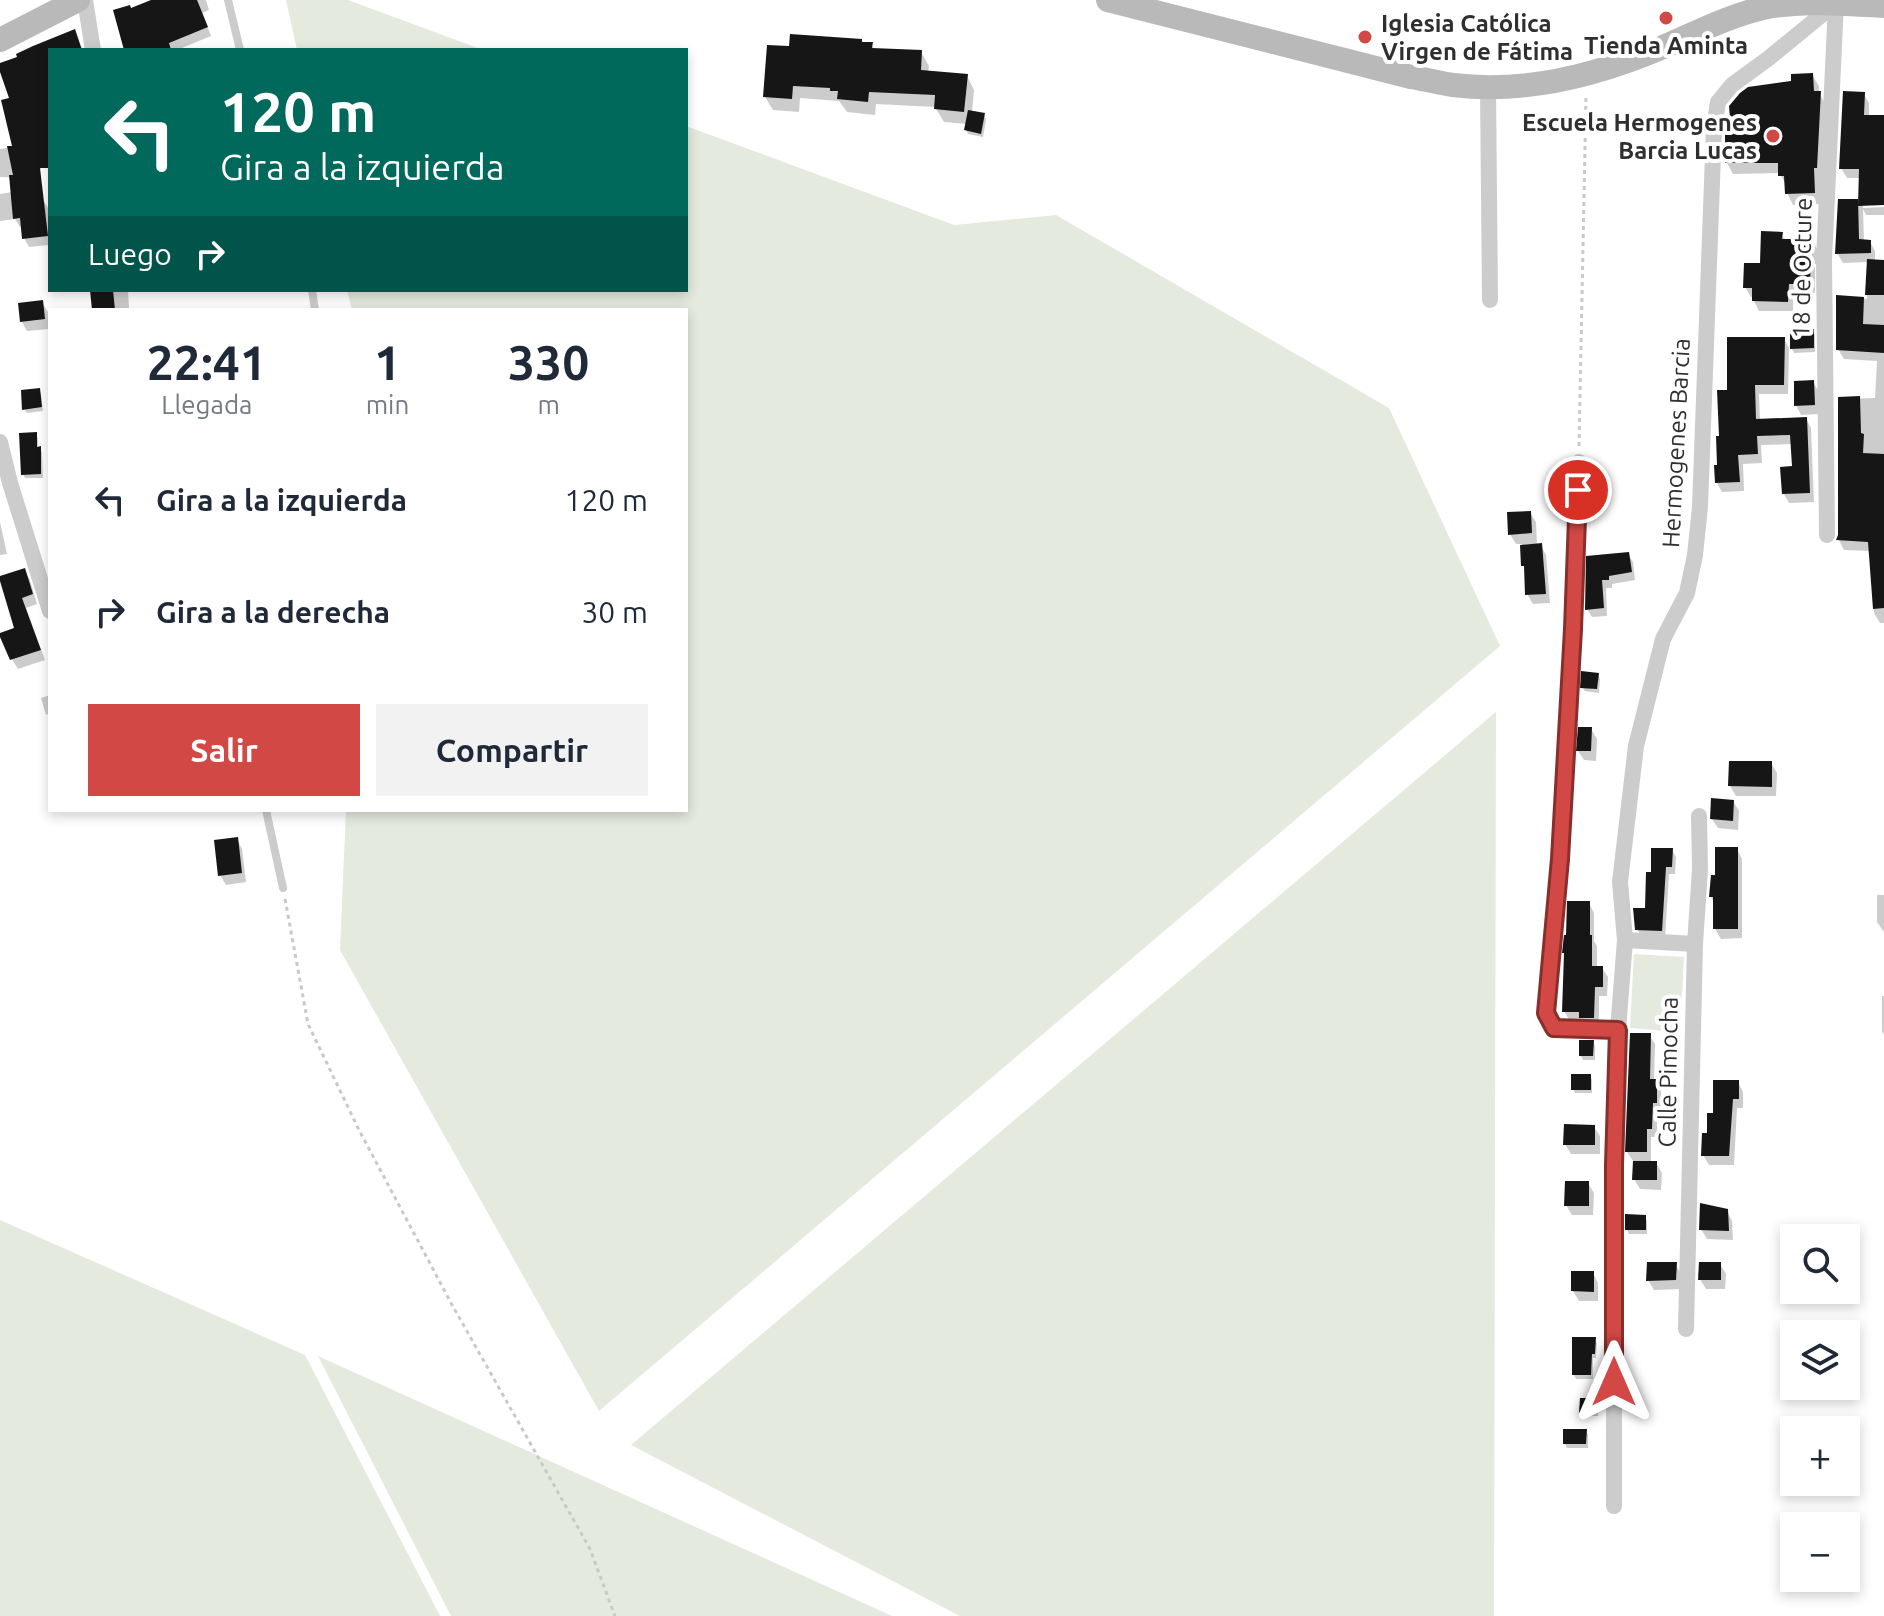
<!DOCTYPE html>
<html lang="es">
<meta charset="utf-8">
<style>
body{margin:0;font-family:Ubuntu,sans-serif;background:#f2f2f3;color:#1f2937;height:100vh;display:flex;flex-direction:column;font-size:30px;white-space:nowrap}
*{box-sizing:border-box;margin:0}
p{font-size:26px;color:#747a83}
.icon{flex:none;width:44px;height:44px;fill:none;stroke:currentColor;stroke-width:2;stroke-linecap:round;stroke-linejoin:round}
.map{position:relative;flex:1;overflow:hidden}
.details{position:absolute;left:48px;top:308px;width:640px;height:504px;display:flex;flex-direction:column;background:#fff;border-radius:0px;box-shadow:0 4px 12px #0003}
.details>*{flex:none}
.top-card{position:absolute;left:48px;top:48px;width:640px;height:244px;border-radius:0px;box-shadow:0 4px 12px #0003;background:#00695c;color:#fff;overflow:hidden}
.buttons{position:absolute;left:1780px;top:1224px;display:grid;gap:16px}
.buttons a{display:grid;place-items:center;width:80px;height:80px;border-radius:0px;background:#fff;box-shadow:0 4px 12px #0003;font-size:40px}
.pin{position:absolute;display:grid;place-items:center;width:68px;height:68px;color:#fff;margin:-34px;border:4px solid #fff;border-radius:50%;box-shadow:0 2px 8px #0007}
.me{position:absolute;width:88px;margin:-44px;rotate:0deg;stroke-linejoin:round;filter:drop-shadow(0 0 6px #0008)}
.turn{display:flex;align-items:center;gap:28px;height:168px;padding:0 40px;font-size:36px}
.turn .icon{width:104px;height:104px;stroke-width:2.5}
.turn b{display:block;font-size:56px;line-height:68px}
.then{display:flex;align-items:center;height:76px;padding:0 40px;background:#0003;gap:16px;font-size:30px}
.eta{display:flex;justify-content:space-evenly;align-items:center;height:136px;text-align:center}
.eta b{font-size:48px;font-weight:700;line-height:56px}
.action{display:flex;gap:16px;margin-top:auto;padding:16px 40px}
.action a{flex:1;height:92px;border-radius:0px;background:#d24844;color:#fff;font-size:32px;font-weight:700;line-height:92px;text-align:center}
.action a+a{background:#f2f2f3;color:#1f2937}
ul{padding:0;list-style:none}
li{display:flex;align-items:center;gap:24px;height:112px;padding:0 40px}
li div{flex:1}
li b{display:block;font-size:30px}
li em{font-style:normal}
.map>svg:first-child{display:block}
.green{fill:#e4eade}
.shadow{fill:#0003}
.building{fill:#161616}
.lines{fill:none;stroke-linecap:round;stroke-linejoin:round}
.path{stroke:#c9c9c9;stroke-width:3;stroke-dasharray:4 4;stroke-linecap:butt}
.lane{stroke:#ccc;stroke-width:8}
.street{stroke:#ccc;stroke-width:16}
.secondary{stroke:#b9b9b9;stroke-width:24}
.route-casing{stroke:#882f2c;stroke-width:20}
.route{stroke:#d24844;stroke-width:14}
.poi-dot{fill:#d24844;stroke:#fff;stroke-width:3}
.labels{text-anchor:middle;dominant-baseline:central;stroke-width:8;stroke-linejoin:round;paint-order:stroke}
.poi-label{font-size:24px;font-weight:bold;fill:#2f2f2f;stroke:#fff;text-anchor:start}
.street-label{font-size:24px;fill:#2f2f2f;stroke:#fff}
</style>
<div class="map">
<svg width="1884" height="1616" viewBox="0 0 1884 1616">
<rect width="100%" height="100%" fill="#fff"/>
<g class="green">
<path d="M286 0H348L483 50H297Z"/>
<path d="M686 126 954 225 1056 215 1389 408 1500 646 599 1411 340 950 346 810H686V310H352L347 290H686Z"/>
<path d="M1496 712 1494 1616H960L631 1445Z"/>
<path d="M1634 954 1684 957 1680 1032 1630 1028Z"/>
<path d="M0 1220 305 1355 440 1616H0Z"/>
<path d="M318 1356 892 1616H451Z"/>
</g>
<g class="shadow">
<path d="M159 0H206L209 10 202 13 211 36 177 50H126L131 10Z"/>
<path d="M74 31 82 50H50V122L32 134 41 169 38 170V178L0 177V149L15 147 12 99 0 65Z"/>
<path d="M862 44H871L875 50 921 52 929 66 928 72 967 76 974 90 972 112 984 115 986 119 983 137 968 134 966 130 967 124 944 122 935 107 876 104 875 115 847 112 839 101 800 98 799 112 773 110 765 97Z"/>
<path d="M1812 75 1819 86V93L1826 105 1823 179H1820V204L1793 205 1787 193V187L1780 173 1733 174 1727 163 1793 83Z"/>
<path d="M1864 94 1869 103V117H1884V203L1863 204V208L1884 207V215H1866L1863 209 1864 242H1870L1875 251V262H1884V623H1880L1874 613 1871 551 1844 550 1839 540 1840 399 1875 398 1877 361 1844 359 1838 349V297L1867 299 1869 262 1843 263 1837 253 1857 201 1860 207 1861 178H1847L1841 168Z"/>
<path d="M36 188 48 208 50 255 49 245 29 247 24 238 23 227H20L15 219 0 221V194Z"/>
<path d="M1781 234 1786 241H1813L1818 251V264H1815V293H1793V311H1759L1754 301V297H1751L1745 287Z"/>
<path d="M92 290H128L129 308 91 310 94 309Z"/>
<path d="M42 302 48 312 49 329 27 331 22 322Z"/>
<path d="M1813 331 1815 335V352L1794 353 1792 349Z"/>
<path d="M1784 339 1789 348 1788 394H1759L1760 421 1806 419 1811 428 1814 502 1789 503 1784 494 1794 468 1793 444 1761 445 1762 463 1743 464 1744 491 1722 492 1717 483 1721 438 1728 392Z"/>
<path d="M1813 382 1819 392V414L1801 415 1796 405Z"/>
<path d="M39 390 41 394 43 411 27 413 24 409Z"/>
<path d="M36 434 38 439V449L42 452 43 478H25L23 474Z"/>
<path d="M1530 513 1536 522 1537 546H1541L1546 555 1550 603 1533 604 1527 594 1522 544H1516L1510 534Z"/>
<path d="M0 522 7 554 0 555Z"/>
<path d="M1628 554 1633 562 1635 580 1612 584V588H1606L1607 616 1592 617 1587 609 1588 558Z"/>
<path d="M24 570 30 580 37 604 26 608 45 660 18 669 12 659Z"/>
<path d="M1598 674 1600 679 1599 693 1585 691 1582 687Z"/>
<path d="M50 695V713L46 715 41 698Z"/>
<path d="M1591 729 1597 739 1596 761 1584 760 1578 751Z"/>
<path d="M1771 763 1777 773 1776 796H1736L1730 786Z"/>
<path d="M1733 801 1739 811 1738 830 1718 828 1712 819Z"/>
<path d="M237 839 242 849 246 882 226 885 220 875Z"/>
<path d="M1737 849 1742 859V938L1721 939 1715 929V903L1711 897 1717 877Z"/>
<path d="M1672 850 1676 857 1675 874H1669L1665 938 1641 936 1637 929 1647 910 1653 874Z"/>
<path d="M1877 895H1884V932L1877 922Z"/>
<path d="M1589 903 1594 913V941L1597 946V968H1602L1608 977 1607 996H1599V1027L1570 1021 1564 1011 1568 937Z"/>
<path d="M1882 996H1884V1035L1882 1031Z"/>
<path d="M1649 1035 1655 1044 1654 1081 1661 1090V1111H1657V1137H1651V1163H1656L1662 1173 1661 1190 1640 1189 1634 1179 1635 1161H1633L1627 1152Z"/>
<path d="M1593 1042 1595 1046V1060H1583L1581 1056Z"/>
<path d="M1590 1076 1592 1080V1093H1575L1573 1089Z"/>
<path d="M1738 1082 1743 1092V1108H1737L1734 1165H1709L1703 1155 1715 1115Z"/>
<path d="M1594 1127 1600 1136V1154H1571L1565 1144Z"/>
<path d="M1588 1183 1594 1193 1593 1215H1572L1566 1205Z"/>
<path d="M1727 1211 1732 1221 1733 1240 1707 1239 1701 1229Z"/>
<path d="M1645 1217 1647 1221V1234H1629L1627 1230Z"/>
<path d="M1675 1264 1681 1274V1289L1654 1290 1648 1280Z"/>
<path d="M1720 1264 1726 1274 1725 1289H1706L1700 1279Z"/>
<path d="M1593 1273 1598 1283V1301H1579L1573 1291Z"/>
<path d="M1594 1339 1597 1343 1596 1358H1593V1379H1576L1574 1375Z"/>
<path d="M1596 1400 1598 1404V1416H1584L1581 1412Z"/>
<path d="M1586 1431 1588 1435V1448H1567L1565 1444Z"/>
</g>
<g class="building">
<path d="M151 0H197L208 27 169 43 171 50H124L113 10 130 5 131 8Z"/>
<path d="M75 29 82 50H50V168H40L48 236 22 239 20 218 13 219 9 175H13L7 146H12L1 100 9 98 0 72V63L17 57 16 54 33 46Z"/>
<path d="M790 34 862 39V42H873L872 48 922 50 921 70 968 74 964 112 934 109 935 95 869 92 868 102 837 99 838 91H830V88L793 86 792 99 763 97 767 45 789 46Z"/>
<path d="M1813 73 1814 91H1821L1817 168H1814L1815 193 1785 194 1784 176H1778V163H1725V128L1726 119H1730L1729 106 1740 93 1748 87 1791 81V74Z"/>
<path d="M1843 91 1865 92 1864 115H1884V205L1858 206 1859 169H1839Z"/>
<path d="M968 110 985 113 981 134 964 130Z"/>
<path d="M1838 199H1858L1859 239 1871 240V253L1835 254Z"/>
<path d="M1761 231 1783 232 1782 239H1814L1813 254 1811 255 1810 284H1789L1788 302 1752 301V288H1743L1744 263H1760Z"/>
<path d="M1867 259 1884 260V295H1865Z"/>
<path d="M90 290H113L115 310H92Z"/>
<path d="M1836 295 1864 297 1863 324 1884 325V353L1836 350Z"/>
<path d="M43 300 45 319 20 322 18 303Z"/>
<path d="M1790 329H1814V348L1790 349Z"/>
<path d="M1727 337H1785L1784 385H1755L1756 419 1807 417 1810 493 1782 494 1780 467 1792 466 1790 435 1757 436 1758 454 1738 455 1740 482 1715 483 1714 465H1717L1716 436H1719L1717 390H1727Z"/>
<path d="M1814 380 1815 405 1794 406V381Z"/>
<path d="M40 388 42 407 22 410 21 390Z"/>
<path d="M1860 396 1861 433 1864 434 1863 453 1884 454V608L1873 609 1868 542 1836 540 1838 535V397Z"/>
<path d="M37 432V447L41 446V474L21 475 19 433Z"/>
<path d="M1531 511 1532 533 1508 535 1507 512Z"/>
<path d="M1542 543 1546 594 1525 595 1524 566H1521L1520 545Z"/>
<path d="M1629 552 1632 572 1609 576V580H1602L1604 608 1585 610 1586 556Z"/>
<path d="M25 568 33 594 22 598 41 650 10 660 0 637V633L14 628 0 581V576Z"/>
<path d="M1581 671 1599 673 1597 689 1580 688Z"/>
<path d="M1578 727H1592L1591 751H1576Z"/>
<path d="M1729 761H1772V787L1728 786Z"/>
<path d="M1711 798 1734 800 1733 821 1710 819Z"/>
<path d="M238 837 242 873 218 876 214 840Z"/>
<path d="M1715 847H1738V929H1713V897H1709L1711 875H1715Z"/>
<path d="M1651 848H1673L1672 867H1666L1662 931 1635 930 1633 908H1645L1646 872H1651Z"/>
<path d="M1567 901H1590V935H1592V966H1603V987H1595L1594 1018H1579V1012H1562L1564 953H1562L1564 935H1566Z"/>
<path d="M1630 1033H1651L1650 1079H1657V1103H1653L1652 1129H1647V1152H1625Z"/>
<path d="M1579 1040H1594L1593 1056H1579Z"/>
<rect x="1571" y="1074" width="20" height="16"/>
<path d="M1713 1080H1739V1099H1733L1729 1156H1701L1702 1133H1707V1113H1713Z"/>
<path d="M1564 1124 1595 1125V1145H1563Z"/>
<path d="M1633 1161H1657V1180H1632Z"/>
<path d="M1565 1181H1589V1206H1564Z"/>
<path d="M1700 1203 1728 1209 1729 1231 1699 1230Z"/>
<path d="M1625 1214 1646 1215V1230H1625Z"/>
<path d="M1647 1262H1677L1676 1280 1646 1281Z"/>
<path d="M1699 1262H1721V1280H1698Z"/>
<path d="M1571 1271H1594V1292L1571 1291Z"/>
<path d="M1572 1337H1596L1595 1354H1592L1591 1375H1572Z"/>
<path d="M1580 1398H1597V1413H1579Z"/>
<path d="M1563 1429H1587L1586 1444H1563Z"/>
</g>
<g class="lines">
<g class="path">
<path d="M1579 446 1586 98"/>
<path d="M285 899 308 1024 359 1130 451 1303 590 1549 615 1616"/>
</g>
<g class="lane">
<path d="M228 0 240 50"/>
<path d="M312 290 315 310"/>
<path d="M266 810 283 888"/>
</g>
<g class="street">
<path d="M85 0 93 50"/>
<path d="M1488 87 1490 300"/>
<path d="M0 442 10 483 50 611"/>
<path d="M1579 462C1573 646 1562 830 1546 1013L1554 1028 1618 1030"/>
<path d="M1827 535 1824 260 1836 3"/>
<path d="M1625 940 1695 944"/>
<path d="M1686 1329 1695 944 1700 869 1699 816"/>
<path d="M1614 1506V1165L1618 1030 1625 940 1620 882 1636 746 1663 639 1687 593 1695 555 1700 507 1714 128 1718 102 1732 85 1769 58 1836 3"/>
</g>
<g class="secondary">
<path d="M1108 0 1411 77C1425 79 1439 83 1453 85 1525 94 1595 76 1661 48 1694 34 1728 16 1763 8 1802 0 1844 4 1884 6"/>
<path d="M0 40 78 0"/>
</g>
</g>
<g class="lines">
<g class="route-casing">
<path id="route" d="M1578 490 1573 629 1560 859 1546 1013 1554 1028 1618 1030 1614 1165V1382"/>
</g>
<use href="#route" class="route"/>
</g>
<g class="poi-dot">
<circle cx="1666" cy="18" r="8"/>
<circle cx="1365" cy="37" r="8"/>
<circle cx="1773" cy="136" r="8"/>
</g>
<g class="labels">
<g class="poi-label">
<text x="1381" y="23">Iglesia Católica<tspan x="1381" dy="28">Virgen de Fátima</tspan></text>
<text x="1666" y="45" text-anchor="middle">Tienda Aminta</text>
<text x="1757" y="122" text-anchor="end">Escuela Hermogenes<tspan x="1757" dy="28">Barcia Lucas</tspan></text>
</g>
<g class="street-label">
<text transform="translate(1802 268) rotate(-89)">18 de Octure</text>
<text transform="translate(1676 443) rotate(-87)">Hermogenes Barcia</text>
<text transform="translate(1668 1072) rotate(-89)">Calle Pimocha</text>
</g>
</g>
</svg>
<div class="buttons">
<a><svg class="icon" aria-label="search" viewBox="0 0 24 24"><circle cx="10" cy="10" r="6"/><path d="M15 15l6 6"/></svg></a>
<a><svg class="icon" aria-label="layers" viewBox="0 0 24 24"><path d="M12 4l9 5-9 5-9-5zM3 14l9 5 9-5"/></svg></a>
<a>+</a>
<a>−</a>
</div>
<div class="pin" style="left:1578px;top:490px;background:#d93025"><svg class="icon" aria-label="arrive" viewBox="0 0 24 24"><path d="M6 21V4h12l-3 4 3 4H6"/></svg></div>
<svg class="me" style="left:1614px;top:1382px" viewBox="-20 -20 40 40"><path d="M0-17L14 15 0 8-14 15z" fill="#d24844" stroke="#fff" stroke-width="4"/></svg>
<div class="top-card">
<div class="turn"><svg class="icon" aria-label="left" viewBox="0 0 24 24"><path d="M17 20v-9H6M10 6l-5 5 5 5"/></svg><div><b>120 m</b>Gira a la izquierda</div></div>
<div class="then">Luego<svg class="icon" aria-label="right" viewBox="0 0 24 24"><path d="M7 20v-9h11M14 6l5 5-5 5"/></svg></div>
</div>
<section class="details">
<div class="eta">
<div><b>22:41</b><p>Llegada</p></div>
<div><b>1</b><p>min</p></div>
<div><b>330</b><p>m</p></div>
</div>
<ul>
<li><svg class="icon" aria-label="left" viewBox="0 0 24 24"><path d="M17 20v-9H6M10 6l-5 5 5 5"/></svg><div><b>Gira a la izquierda</b></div><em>120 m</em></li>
<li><svg class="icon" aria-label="right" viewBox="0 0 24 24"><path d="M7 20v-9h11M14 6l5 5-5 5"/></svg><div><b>Gira a la derecha</b></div><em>30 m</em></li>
</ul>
<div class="action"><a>Salir</a><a>Compartir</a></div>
</section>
</div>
